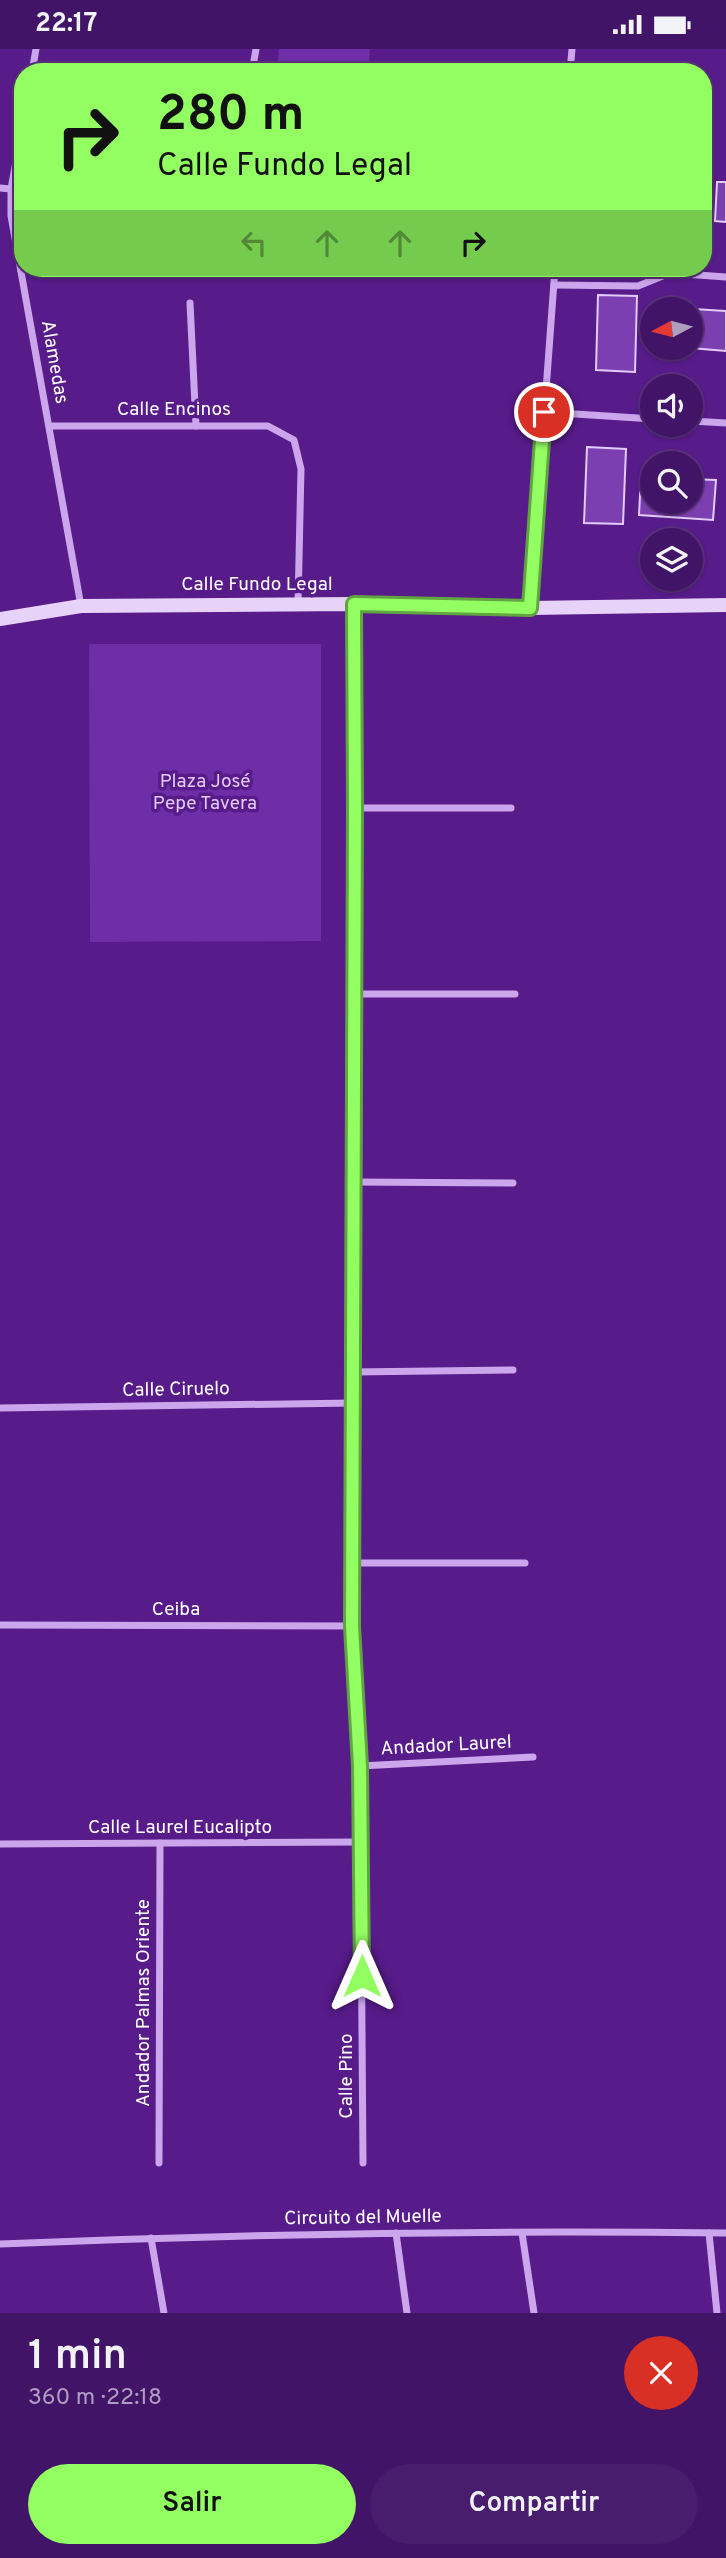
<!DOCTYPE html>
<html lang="es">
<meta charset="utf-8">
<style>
body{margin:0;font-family:Overpass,sans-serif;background:#481d6e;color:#f1f3f6;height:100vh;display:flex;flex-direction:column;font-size:26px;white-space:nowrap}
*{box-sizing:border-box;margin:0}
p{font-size:23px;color:#ae9ec0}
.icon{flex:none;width:38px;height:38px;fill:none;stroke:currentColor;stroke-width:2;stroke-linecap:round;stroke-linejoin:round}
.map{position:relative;height:2264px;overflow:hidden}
.side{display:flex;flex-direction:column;background:#411468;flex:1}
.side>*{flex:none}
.top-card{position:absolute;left:14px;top:14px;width:698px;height:214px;border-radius:28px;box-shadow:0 2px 5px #0004,0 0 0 2px #5a337c;background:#93fe62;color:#111;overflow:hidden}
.needle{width:46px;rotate:263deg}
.buttons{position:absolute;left:640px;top:248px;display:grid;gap:14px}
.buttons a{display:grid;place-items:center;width:63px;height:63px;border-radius:50%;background:#411468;box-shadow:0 2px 5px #0004,0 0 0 2px #5a337c;font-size:35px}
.pin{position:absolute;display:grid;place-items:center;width:60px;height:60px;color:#fff;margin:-30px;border:4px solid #fff;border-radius:50%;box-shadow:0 2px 7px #0007}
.me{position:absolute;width:77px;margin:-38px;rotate:0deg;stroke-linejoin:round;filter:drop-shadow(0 0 5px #0008)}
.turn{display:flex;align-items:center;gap:24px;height:147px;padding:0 28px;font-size:32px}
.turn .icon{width:91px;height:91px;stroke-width:2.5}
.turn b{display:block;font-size:49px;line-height:60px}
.lanes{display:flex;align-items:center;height:66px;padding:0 28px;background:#0003;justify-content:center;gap:35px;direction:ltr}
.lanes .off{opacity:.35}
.round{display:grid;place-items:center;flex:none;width:74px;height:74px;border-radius:37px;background:#481d6e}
.head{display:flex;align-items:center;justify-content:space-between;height:119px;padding:0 28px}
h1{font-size:42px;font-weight:600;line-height:52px}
.button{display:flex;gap:14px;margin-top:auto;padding:14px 28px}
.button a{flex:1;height:80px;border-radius:42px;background:#93fe62;color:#111;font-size:28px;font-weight:600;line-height:80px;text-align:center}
.button a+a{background:#481d6e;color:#f1f3f6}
.status{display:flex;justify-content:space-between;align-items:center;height:49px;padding:0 35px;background:#411468;direction:ltr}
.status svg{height:19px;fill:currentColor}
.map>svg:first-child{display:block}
.green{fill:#6e2ea8}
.building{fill:#7c3fb1;stroke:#e3cbf9;stroke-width:2}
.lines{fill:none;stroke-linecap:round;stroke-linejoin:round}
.street{stroke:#cba6ed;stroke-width:7}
.secondary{stroke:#e7d2f9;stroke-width:14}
.route-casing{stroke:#60a540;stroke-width:18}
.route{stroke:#93fe62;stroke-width:12}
.labels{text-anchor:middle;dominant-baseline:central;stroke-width:7;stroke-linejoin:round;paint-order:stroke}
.street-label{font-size:19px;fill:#fff;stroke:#571b8a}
.park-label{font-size:19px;fill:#e3cbf9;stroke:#571b8a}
</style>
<div class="status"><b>22:17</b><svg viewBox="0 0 49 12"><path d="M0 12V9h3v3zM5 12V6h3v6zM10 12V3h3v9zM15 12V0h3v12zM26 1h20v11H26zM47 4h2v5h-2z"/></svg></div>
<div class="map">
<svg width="726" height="2264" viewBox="0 0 726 2264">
<rect width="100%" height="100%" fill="#571b8a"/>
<g class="green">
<path d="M279 0H370L368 23H277Z"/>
<path d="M89 595H321V892L90 893Z"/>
</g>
<g class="building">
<path d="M717 133H726V173L715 172Z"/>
<path d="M598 246 637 247 635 323 596 321Z"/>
<path d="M661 258 726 262V302L691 299V261H661Z"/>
<path d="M587 398 626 400 623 475 584 474Z"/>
<path d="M641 426 653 427V453H691V430L716 431 713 471 639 466Z"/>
</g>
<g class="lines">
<g class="street">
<path d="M32 23 36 0"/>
<path d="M252 23 256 0"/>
<path d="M570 23 572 0"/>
<path d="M681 23V21"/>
<path d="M23 74 11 140V167L81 557"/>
<path d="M0 139 11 140"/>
<path d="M21 221 100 222"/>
<path d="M554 236 638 237 670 224 726 228"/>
<path d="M190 254 196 377"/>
<path d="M544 363 653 370"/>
<path d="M691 372 726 374"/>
<path d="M49 377H268L294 391 301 420 298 555"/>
<path d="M354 556 355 759 352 1577 360 1717 363 2114"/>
<path d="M530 559 555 219"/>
<path d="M355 759H511"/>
<path d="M354 945H515"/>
<path d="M354 1133 513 1134"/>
<path d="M353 1323 513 1321"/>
<path d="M0 1359 353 1354"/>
<path d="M352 1514H525"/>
<path d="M0 1576 352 1577"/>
<path d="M360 1717 533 1708"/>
<path d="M0 1795 360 1793"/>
<path d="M159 2114 160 1794"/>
<path d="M396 2184 407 2264"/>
<path d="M522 2184 534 2264"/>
<path d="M709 2184 717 2264"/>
<path d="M151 2189 164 2264"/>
<path d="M0 2195C242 2185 484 2181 726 2184"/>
</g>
<path class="secondary" d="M0 570 81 557 354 555 530 559 726 556"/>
</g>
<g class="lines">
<g class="route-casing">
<path id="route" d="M362 1927 360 1717 352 1577 355 759 354 555 530 559 544 363"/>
</g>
<use href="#route" class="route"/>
</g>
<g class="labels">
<g class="street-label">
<text transform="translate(54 313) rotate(80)">Alamedas</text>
<text x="174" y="361">Calle Encinos</text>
<text x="257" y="536">Calle Fundo Legal</text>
<text transform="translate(176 1341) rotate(-1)">Calle Ciruelo</text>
<text x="176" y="1561">Ceiba</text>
<text transform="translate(446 1697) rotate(-3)">Andador Laurel</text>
<text x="180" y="1779">Calle Laurel Eucalipto</text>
<text transform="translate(144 1954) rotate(-90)">Andador Palmas Oriente</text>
<text transform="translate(347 2027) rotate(-90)">Calle Pino</text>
<text transform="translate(363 2169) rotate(-1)">Circuito del Muelle</text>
</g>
<g class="park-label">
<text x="205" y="733">Plaza José<tspan x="205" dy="22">Pepe Tavera</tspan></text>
</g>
</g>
</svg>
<div class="buttons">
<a><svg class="needle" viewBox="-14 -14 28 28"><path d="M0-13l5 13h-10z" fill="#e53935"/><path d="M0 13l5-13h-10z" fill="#ae9ec0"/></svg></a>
<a><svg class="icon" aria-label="sound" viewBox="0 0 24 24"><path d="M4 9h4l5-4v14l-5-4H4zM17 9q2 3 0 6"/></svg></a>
<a><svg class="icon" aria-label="search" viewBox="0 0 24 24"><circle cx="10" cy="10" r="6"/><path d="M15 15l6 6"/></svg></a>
<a><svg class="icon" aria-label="layers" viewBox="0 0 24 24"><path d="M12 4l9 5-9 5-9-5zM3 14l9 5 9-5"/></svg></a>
</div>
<div class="pin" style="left:544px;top:363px;background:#d93025"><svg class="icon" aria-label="arrive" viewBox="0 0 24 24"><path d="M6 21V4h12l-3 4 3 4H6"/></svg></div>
<svg class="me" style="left:362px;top:1927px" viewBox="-20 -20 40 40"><path d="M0-17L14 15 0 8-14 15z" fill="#93fe62" stroke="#fff" stroke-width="4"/></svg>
<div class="top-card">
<div class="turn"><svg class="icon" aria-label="right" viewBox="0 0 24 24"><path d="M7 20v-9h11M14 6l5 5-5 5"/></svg><div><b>280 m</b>Calle Fundo Legal</div></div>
<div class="lanes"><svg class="icon off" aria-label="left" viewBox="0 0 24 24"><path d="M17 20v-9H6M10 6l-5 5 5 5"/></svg><svg class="icon off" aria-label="ahead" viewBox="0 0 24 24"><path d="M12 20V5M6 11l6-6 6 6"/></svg><svg class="icon off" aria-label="ahead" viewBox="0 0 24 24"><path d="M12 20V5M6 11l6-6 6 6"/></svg><svg class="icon" aria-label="right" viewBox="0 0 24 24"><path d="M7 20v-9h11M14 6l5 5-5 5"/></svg></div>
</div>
</div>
<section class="side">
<div class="head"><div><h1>1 min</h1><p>360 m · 22:18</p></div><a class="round" style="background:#d93025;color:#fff"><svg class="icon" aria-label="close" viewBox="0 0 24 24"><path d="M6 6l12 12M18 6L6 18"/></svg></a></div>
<div class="button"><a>Salir</a><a>Compartir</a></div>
</section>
